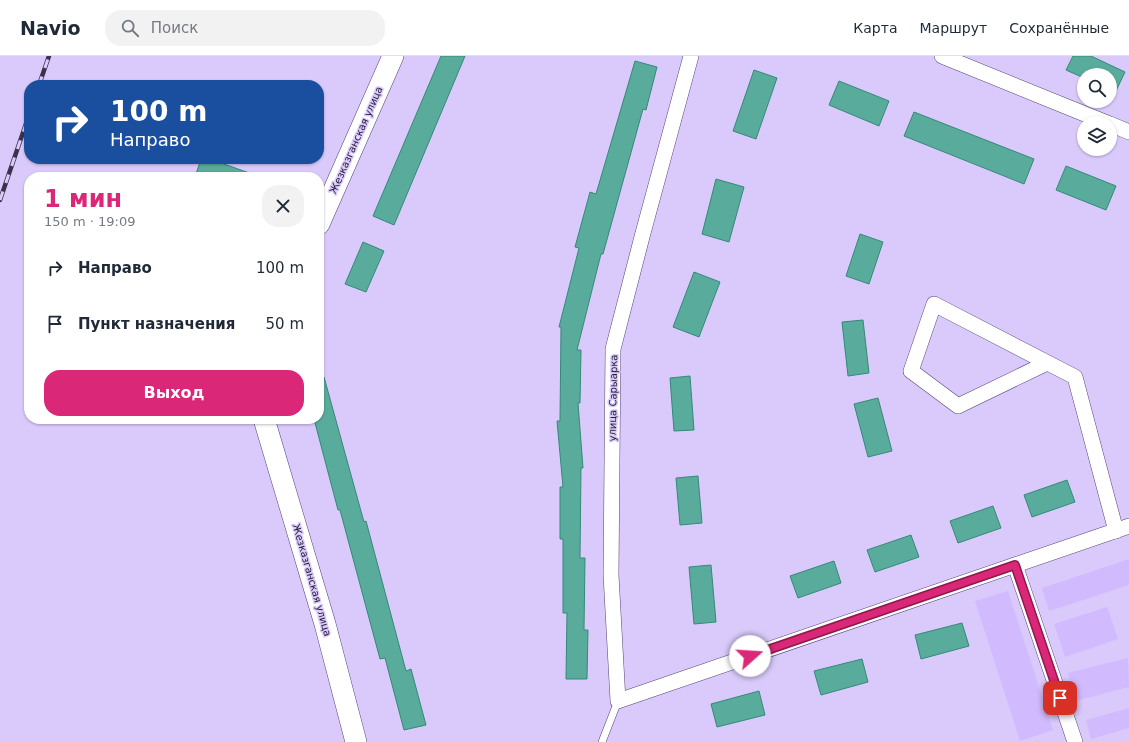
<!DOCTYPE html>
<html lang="ru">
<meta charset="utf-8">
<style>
body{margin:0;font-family:"DejaVu Sans",sans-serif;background:#f2f2f3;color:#1f2937;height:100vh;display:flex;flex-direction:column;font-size:15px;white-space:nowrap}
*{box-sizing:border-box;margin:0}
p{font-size:13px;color:#747a83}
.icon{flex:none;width:22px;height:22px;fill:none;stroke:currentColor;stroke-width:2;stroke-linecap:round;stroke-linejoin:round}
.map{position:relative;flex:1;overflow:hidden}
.side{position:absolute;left:24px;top:116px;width:300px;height:252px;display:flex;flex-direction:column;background:#fff;border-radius:16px;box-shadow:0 1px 3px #0004}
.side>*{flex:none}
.banner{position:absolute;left:24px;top:24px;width:300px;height:84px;border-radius:16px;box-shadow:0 1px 3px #0004;background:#1a4fa0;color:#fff;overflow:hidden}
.fabs{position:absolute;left:1077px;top:12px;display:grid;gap:8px}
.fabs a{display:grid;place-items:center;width:40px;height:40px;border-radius:50%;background:#fff;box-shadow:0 1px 3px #0004;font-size:20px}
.pin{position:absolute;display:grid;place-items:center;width:34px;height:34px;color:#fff;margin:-17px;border-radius:8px;box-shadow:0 2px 6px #0006}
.me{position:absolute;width:44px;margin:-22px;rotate:71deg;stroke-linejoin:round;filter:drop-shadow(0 0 3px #0008)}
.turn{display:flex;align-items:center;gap:14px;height:84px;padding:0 20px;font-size:18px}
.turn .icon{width:52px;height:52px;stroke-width:2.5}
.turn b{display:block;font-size:28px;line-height:34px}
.round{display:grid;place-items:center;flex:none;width:42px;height:42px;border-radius:16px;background:#f2f2f3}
.summary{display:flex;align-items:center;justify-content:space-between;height:68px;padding:0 20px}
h1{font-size:24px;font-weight:700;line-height:30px;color:#db2777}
.primary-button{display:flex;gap:8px;margin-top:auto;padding:8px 20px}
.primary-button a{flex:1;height:46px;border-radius:16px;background:#db2777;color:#fff;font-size:16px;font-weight:700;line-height:46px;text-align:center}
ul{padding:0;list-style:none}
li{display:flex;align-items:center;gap:12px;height:56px;padding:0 20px}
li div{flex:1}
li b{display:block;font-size:15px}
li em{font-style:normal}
header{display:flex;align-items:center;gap:24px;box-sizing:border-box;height:56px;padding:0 20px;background:#fff;border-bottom:1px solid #e0e1e3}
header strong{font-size:19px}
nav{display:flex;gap:22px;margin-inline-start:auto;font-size:14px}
.search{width:280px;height:36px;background:#f2f2f3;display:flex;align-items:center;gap:10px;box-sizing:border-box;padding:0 14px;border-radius:16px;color:#747a83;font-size:15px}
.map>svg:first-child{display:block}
.built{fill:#d1bbfe}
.building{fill:#59ac9b;stroke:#34897a}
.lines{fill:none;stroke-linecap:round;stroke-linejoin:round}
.lane-casing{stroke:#544275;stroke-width:8}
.street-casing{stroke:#544275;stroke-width:16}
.secondary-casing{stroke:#544275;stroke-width:22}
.lane{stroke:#fff;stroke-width:7}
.street{stroke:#fff;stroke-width:15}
.secondary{stroke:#fff;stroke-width:21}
.rail-casing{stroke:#3b324d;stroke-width:4.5}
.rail{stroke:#d9cafb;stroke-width:3;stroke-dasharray:9;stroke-linecap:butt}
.route-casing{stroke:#8e194d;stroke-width:10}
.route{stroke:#db2777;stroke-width:7}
.labels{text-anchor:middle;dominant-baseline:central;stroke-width:3;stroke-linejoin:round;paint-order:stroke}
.street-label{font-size:10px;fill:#231b32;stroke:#d9cafb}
</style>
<header>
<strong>Navio</strong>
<div class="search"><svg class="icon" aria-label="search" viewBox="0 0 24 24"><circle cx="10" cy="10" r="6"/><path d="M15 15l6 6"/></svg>Поиск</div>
<nav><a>Карта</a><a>Маршрут</a><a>Сохранённые</a></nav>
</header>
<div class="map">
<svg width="1129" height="686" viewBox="0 0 1129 686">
<rect width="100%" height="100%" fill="#d9cafb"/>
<g class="built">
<path d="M1129 503V529L1049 555 1042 532Z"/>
<path d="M1008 535 1053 674 1020 685 975 545Z"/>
<path d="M1107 551 1118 583 1065 601 1054 568Z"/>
<path d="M1128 602 1129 631 1075 645 1068 617Z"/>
<path d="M1129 652V672L1091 683 1086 664Z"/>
</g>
<g class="building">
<path d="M441 0H465L394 169 373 160Z"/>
<path d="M1073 0H1091L1125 16 1115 37 1110 34V19H1084V22L1066 14Z"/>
<path d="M635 5 657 11 646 54 643 53 603 198H601L577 294H581L580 347H578L583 412H581L580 502H585L584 574H588L587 623H566L567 557H563V483H560V431H563L557 365H560L561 271H559L579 192 575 191 590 136 596 138Z"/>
<path d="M754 14 777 22 756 83 733 75Z"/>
<path d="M839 25 889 45 879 70 829 49Z"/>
<path d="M914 56 1034 103 1024 128 904 80Z"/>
<path d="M201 103H210L255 119V121H195Z"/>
<path d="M1066 110 1116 130 1106 154 1056 134Z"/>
<path d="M716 123 744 131 729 186 702 178Z"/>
<path d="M860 178 883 186 869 228 846 220Z"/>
<path d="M363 186 384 195 366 236 345 228Z"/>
<path d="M694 216 720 226 699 281 673 271Z"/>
<path d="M863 264 869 317 848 320 842 266Z"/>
<path d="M690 320 694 374 674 375 670 322Z"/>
<path d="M324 321 364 466 366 465 406 615 411 613 426 669 404 674 385 602 380 603 340 454H338L314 363H319V322Z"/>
<path d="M878 342 892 395 868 401 854 348Z"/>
<path d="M698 420 702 467 680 469 676 422Z"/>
<path d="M1067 424 1075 446 1032 461 1024 439Z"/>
<path d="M993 450 1001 472 958 487 950 465Z"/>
<path d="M911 479 919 501 875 516 867 494Z"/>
<path d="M834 505 841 527 798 542 790 520Z"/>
<path d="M711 509 716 566 694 568 689 511Z"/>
<path d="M962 567 969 590 921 603 915 579Z"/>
<path d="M862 603 868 626 821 639 814 615Z"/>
<path d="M759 635 765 659 717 671 711 648Z"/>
</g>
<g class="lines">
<g class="lane-casing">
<path id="lane" d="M602 686 618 645"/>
</g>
<g class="street-casing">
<g id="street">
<path d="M691 0 643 177 613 293 611 519 618 645 1129 470"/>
<path d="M942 0 1107 67"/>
<path d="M1110 68 1129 76"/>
<path d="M1047 307 958 350 911 315 934 248 1075 321 1116 475"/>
<path d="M1015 509 1075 686"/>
</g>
</g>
<g class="secondary-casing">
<g id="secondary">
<path d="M319 168 393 0"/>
<path d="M264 363 325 568 356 686"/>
</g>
</g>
<use href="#lane" class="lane"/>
<use href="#street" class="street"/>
<use href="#secondary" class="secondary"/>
<g class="rail-casing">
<g id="rail">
<path d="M39 29 49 0"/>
<path d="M0 144 29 59"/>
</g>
</g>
<use href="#rail" class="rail"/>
</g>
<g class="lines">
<g class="route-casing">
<path id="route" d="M750 600 1015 509 1060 642"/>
</g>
<use href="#route" class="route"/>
</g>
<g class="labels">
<g class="street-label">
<text transform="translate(356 84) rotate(-66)">Жезказганская улица</text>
<text transform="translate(613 342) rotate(-89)">улица Сарыарка</text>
<text transform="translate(312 524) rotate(74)">Жезказганская улица</text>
</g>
</g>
</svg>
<div class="fabs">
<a><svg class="icon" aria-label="search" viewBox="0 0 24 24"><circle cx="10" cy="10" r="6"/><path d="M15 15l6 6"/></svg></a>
<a><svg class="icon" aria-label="layers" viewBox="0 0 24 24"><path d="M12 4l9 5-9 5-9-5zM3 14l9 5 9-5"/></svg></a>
</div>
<div class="pin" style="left:1060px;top:642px;background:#d93025"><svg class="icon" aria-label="arrive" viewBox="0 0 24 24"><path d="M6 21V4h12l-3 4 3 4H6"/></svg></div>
<svg class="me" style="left:750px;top:600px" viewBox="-20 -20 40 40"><circle r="19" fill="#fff"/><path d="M0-13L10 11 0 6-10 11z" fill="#db2777"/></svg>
<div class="banner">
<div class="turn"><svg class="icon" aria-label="right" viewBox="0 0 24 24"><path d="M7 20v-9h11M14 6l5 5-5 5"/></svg><div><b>100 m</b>Направо</div></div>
</div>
<section class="side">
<div class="summary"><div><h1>1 мин</h1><p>150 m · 19:09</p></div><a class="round"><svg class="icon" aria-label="close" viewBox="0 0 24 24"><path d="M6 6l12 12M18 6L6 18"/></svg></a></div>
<ul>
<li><svg class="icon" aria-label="right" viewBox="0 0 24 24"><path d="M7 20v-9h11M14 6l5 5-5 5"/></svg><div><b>Направо</b></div><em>100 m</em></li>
<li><svg class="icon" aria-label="arrive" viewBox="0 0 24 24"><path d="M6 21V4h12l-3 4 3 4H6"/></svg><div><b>Пункт назначения</b></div><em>50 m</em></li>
</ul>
<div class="primary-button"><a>Выход</a></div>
</section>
</div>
